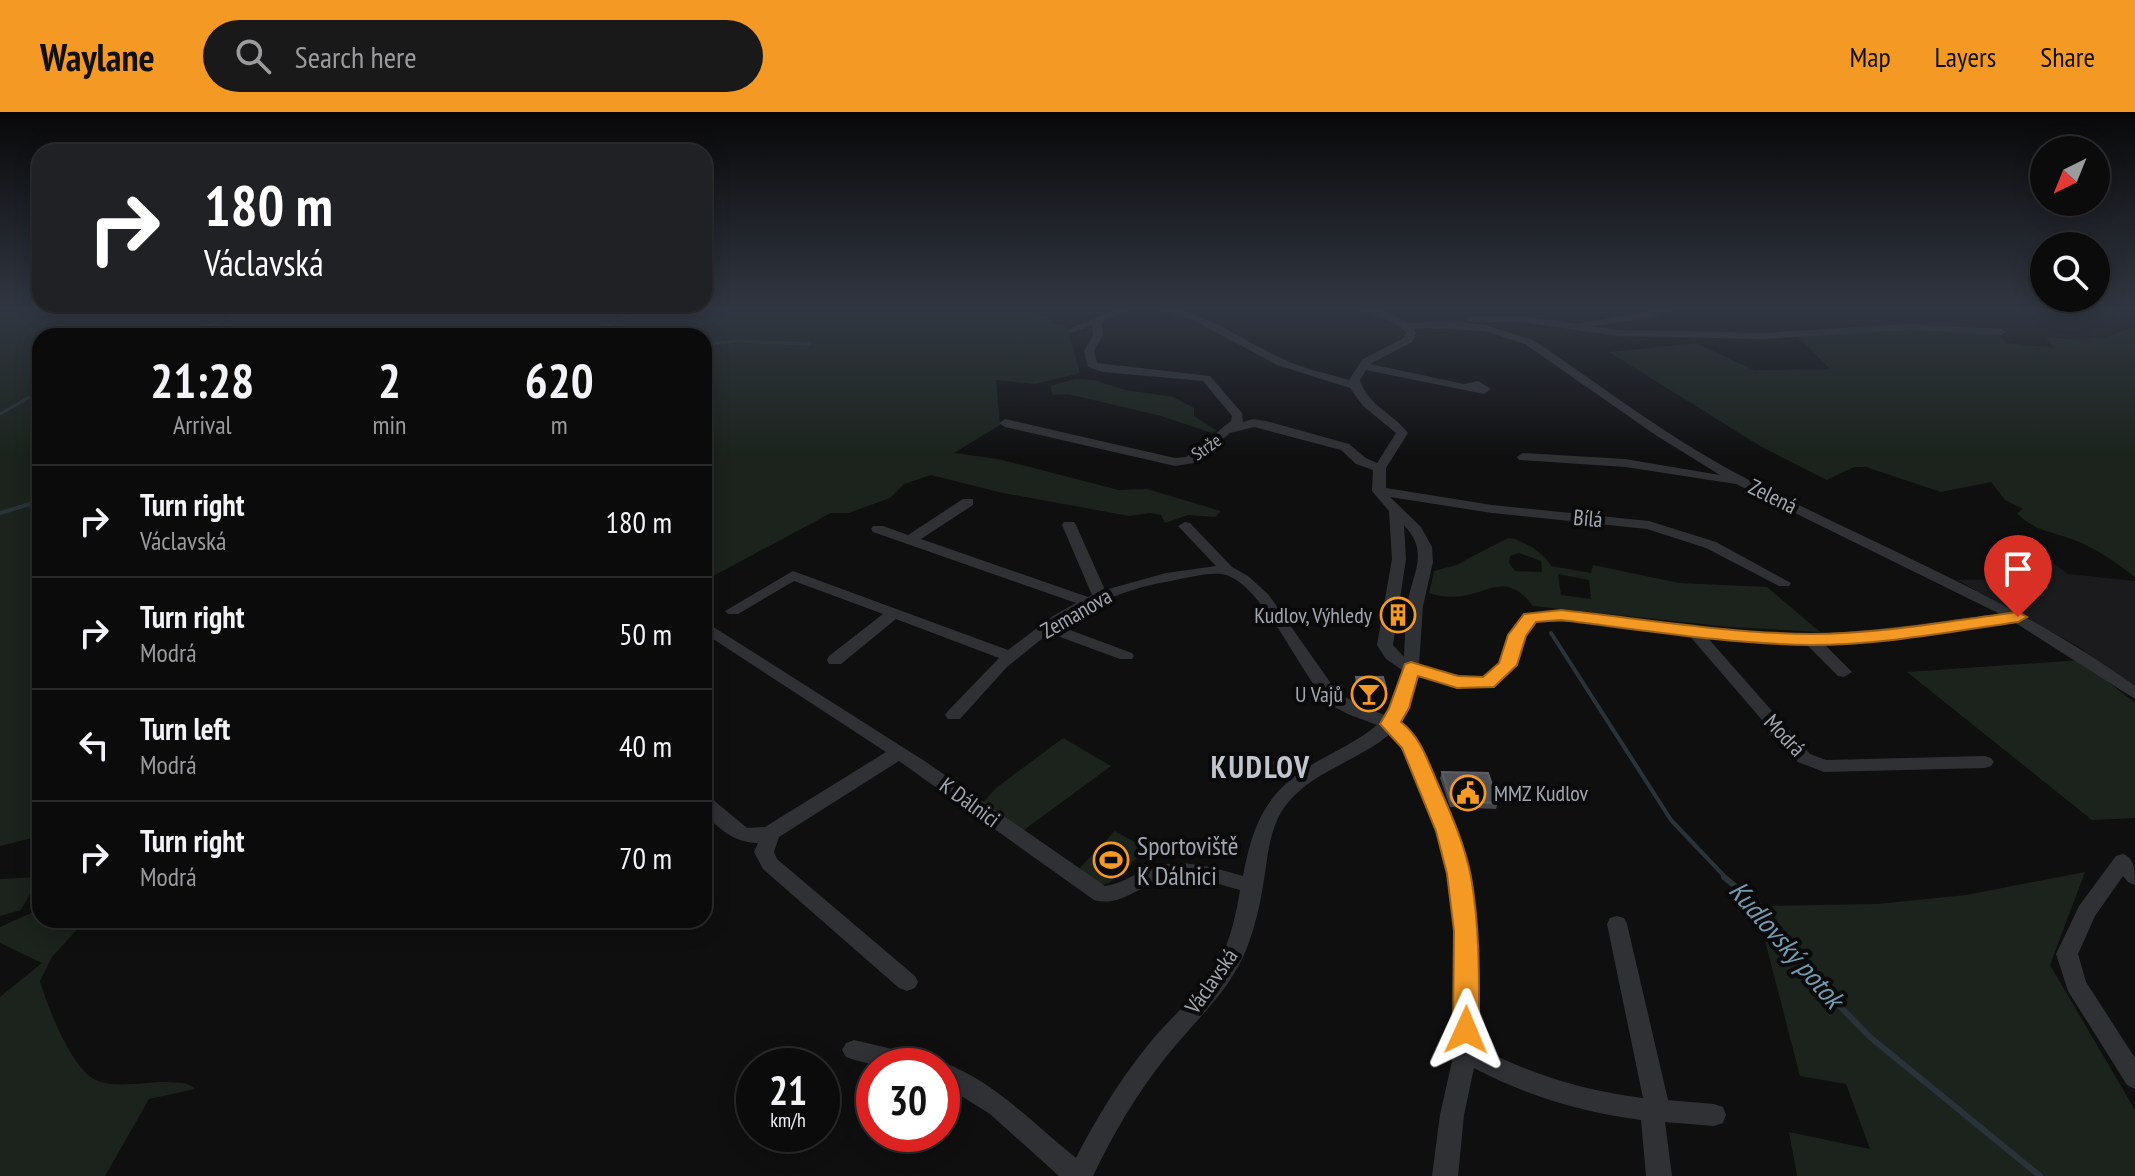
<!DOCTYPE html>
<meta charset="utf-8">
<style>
body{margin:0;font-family:"PT Sans Narrow",sans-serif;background:#19191a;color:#f1f3f6;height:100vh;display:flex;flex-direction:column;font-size:30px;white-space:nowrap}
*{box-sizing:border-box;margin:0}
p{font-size:26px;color:#9a9b9d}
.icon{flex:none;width:44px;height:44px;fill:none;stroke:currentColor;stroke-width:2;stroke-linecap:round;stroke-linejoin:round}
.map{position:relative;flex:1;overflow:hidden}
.drawer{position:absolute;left:32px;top:216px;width:680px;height:600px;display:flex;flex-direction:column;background:#0b0b0c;border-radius:24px;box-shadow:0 4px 20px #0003,0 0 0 2px #2b2b2d}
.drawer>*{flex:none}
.banner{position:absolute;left:32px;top:32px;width:680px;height:168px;border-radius:24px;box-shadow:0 4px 20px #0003,0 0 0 2px #2b2b2d;background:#202124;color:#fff;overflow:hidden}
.needle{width:52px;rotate:223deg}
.fabs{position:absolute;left:2030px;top:24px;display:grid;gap:16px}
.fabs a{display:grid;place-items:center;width:80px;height:80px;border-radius:50%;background:#0b0b0c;box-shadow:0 4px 20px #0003,0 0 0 2px #2b2b2d;font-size:40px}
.speed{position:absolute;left:736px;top:936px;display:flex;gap:16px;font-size:40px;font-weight:700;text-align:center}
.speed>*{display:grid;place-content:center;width:104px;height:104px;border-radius:50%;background:#0b0b0c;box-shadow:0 4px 20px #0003,0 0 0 2px #2b2b2d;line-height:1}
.speed small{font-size:20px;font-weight:400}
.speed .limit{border:12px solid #d22;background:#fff;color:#111}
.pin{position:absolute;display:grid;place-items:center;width:68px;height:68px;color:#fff;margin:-82px -34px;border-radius:50% 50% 50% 0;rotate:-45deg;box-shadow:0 0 8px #0007}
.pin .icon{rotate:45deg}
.me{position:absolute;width:88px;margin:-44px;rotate:1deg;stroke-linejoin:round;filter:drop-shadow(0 0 6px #0008)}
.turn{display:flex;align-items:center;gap:28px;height:168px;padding:0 40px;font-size:36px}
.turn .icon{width:104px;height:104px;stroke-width:2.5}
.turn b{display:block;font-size:56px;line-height:68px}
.eta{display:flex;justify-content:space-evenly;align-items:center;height:136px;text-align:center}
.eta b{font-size:48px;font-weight:600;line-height:56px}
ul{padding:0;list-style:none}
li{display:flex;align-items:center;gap:24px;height:112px;padding:0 40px;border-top:2px solid #2b2b2d}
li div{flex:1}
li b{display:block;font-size:30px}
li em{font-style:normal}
header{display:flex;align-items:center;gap:48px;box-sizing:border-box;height:112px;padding:0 40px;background:#f39924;color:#111}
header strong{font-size:38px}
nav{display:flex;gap:44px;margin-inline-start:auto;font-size:28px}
.search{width:560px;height:72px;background:#19191a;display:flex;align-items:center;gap:20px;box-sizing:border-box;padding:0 28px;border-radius:44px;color:#9a9b9d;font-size:30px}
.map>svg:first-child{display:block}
.built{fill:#1b1b1d}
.green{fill:#1b231c;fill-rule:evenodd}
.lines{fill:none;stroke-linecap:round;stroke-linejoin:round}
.stream-far2{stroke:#293339;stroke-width:3}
.stream-far1{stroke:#293339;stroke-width:4}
.stream{stroke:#293339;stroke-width:6}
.minor{fill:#303135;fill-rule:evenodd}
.wall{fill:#45464b}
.shaded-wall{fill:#2b2c2f}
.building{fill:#4f5156;stroke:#5b5e64;stroke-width:2}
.route{fill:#f39924;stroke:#9e6317;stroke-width:2}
.labels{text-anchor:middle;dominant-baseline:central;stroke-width:8;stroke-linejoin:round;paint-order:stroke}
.far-street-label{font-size:18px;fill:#a0a7b1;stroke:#0a0a0b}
.street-label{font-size:22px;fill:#a0a7b1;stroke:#0a0a0b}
.poi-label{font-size:22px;fill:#a0a7b1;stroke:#0a0a0b;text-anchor:end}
.near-poi-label{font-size:26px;fill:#a0a7b1;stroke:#0a0a0b;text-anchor:start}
.near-water-label{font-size:28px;font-style:italic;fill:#7599ae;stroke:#0a0a0b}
.district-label{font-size:30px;font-weight:bold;letter-spacing:2px;fill:#c1c5ce;stroke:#0a0a0b}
</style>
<header>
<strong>Waylane</strong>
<div class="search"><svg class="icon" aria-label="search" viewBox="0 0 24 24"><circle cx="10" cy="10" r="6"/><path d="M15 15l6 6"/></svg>Search here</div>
<nav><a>Map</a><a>Layers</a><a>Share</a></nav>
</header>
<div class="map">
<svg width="2135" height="1064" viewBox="0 0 2135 1064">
<rect width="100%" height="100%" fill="#0f0f10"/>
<path class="built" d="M2040 441 2068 462 2135 469V578L2079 535 1957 468 2044 467 2015 444Z"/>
<g class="green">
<path d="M0 196H1000L1057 206 1052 211 1067 214 1080 261 1035 272 996 268 1000 313 954 341 998 347 1119 378 1147 377 1221 399 1215 405 1188 403 1165 411 1161 403 1150 401 1129 404 1003 381 931 363 904 372 890 386 849 401H831L704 469V224H40V724L0 734Z"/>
<path d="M2135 215V465C2117 451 2096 436 2074 428 2052 419 2035 420 2017 401L2023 397 2005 388 1991 370 1941 380 1866 355H1854L1827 368 1760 334 1609 240 1696 231 1754 258 1830 257 1795 222 1909 216 1996 221 2007 231 2054 236 2046 225 2090 229 2086 226 2106 225Z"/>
<path d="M1075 267 1093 268 1126 278 1173 285 1194 296V304L1217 319 1212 321 1161 304 1068 282 1053 283 1050 274Z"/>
<path d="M1508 426C1522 427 1546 442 1551 454L1591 461 1593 453 1679 471 1767 475 1820 520 1729 515 1533 494C1499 449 1481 498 1429 481L1434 459 1456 453ZM1519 441 1541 449 1542 460 1515 459 1509 451 1510 444ZM1558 462 1589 468 1591 487 1561 483Z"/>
<path d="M2081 548 2135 591V706L2092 708 1907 560Z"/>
<path d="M1063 626 1111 654 1020 721 981 693 996 676Z"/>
<path d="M1115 719 1147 737 1109 771 1101 773 1077 759Z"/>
<path d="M2085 760 2050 853 2135 998V1064H1797L1789 1020 1870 1037 1846 972 1800 964 1756 794 1877 792 1966 783Z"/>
<path d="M40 765 21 798 0 804V767Z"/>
<path d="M40 797V808H72L81 813 52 845 40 869C47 893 72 960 98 969 118 976 145 970 166 970 177 971 187 969 195 977L149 987 105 1064H0V885L42 851 0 831V815Z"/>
</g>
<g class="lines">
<g class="stream-far2">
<path d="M176 224 232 206"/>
<path d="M557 224 611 212 645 196"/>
<path d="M704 233 736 229 809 232"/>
<path d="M0 302 40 279"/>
</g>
<g class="stream-far1">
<path d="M0 401 40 389"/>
<path d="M1551 521 1671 708 1727 767"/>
</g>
<path class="stream" d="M1724 765 1759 794 1812 866 1870 925 2040 1064"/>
<g class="minor">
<path d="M1120 196H1133L1102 210 1103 223 1094 239 1097 251 1210 264 1242 301 1243 310 1253 307 1266 309 1349 332 1366 346 1377 351 1396 321 1363 294 1350 276 1277 253 1195 209 1150 196C1200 194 1239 227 1283 247 1303 257 1327 261 1349 268L1363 247 1404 226 1406 221C1394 205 1370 205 1355 196H1370L1389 201 1409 211 1454 209 1485 213 1533 228C1605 276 1674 330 1751 369 1881 436 2016 488 2135 574V587L2014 510 1823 531 1852 560 1844 565 1838 564 1805 531H1767L1707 525 1810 642 1826 648 1985 644 1991 646 1994 650 1991 654 1985 656 1824 660 1798 650 1688 522 1589 510H1535L1525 524 1515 553 1493 575 1461 574 1418 564 1410 593 1400 611C1419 624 1426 647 1435 668 1448 698 1461 729 1469 761 1482 817 1478 878 1478 935 1533 963 1581 978 1643 986L1607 812 1610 806 1617 804 1624 806 1627 812 1668 988 1714 992 1723 995 1726 1003 1723 1011 1714 1014 1665 1010 1672 1064H1646L1641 1008C1582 1000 1527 984 1474 956L1464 1003 1458 1064H1432L1440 1003 1454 940 1455 819 1449 762 1433 709 1403 635 1391 621C1359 649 1312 659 1286 693 1268 717 1268 747 1263 774 1260 793 1255 814 1248 833 1232 878 1195 908 1166 945 1137 981 1113 1022 1093 1064H1059L990 1002 942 972V954C909 954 877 957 846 945L842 938 846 931 854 928 922 944 930 947 934 954 942 950C996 970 1032 1011 1076 1046 1096 1006 1120 968 1148 933 1171 904 1202 881 1219 849 1231 827 1236 802 1240 778 1217 772 1189 761 1165 767 1141 772 1121 796 1094 788L899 649 779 725 774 740 777 747 915 864 918 870 915 876 907 879 899 876 763 757 754 740 758 731C734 731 720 717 704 702V684L711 686 747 716 765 715 886 640 704 521V509L926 650 1105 774C1122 772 1135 761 1151 756 1182 745 1213 756 1243 764 1253 709 1268 677 1318 649 1338 638 1359 628 1377 613 1360 606 1336 600 1324 586 1298 556 1262 474 1226 463 1211 459 1187 466 1171 469 1132 475 1092 491 1059 514L1132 541 1134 544 1132 547H1120L1049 521 1007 555 960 607H948L945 603 948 599 999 546 896 507 841 552H829L827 548 829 544 883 502 794 469 738 502H728L725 499 793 459 1008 538 1053 504 1076 491 873 420 871 417 873 414H883L908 423 963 387H973V393L921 427 1088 485 1092 483 1062 413 1064 410H1074L1076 413 1105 478 1166 461 1216 454 1178 414 1185 410 1190 411 1232 455 1248 464 1268 482 1337 580 1357 592 1387 604 1398 578 1402 558 1386 547 1377 533 1392 447 1389 399 1372 379 1373 358 1356 352 1341 338 1254 315 1230 321 1194 351 1175 354 1005 315 999 311 1005 307 1175 346 1186 345 1231 309 1232 304 1203 269 1103 260 1088 255 1084 239 1093 223 1092 213 1071 221 1066 218ZM1423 216 1485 219 1525 232 1657 324 1720 363 1625 347 1523 341 1517 345 1519 348 1625 355 1736 372 2000 502C1923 511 1846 525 1768 521 1688 518 1611 497 1530 501 1508 510 1510 536 1499 552 1495 557 1488 561 1483 566L1446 561 1419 553 1423 494 1433 450 1432 435 1421 415 1390 385 1492 401 1647 417 1706 436 1779 474H1789L1791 471 1716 430 1649 409 1492 393 1386 376V356L1408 321C1393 301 1367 293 1360 268L1366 258 1484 282 1491 277 1478 269 1464 272 1370 252 1412 230 1416 221 1414 217ZM1404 413C1431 442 1411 462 1407 495 1405 511 1405 528 1404 545L1393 533 1406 447Z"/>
<path d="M1665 196H1678L1651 206 1591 214 1617 218 1763 221 1910 212 2001 217 2006 220 2001 223 1910 218 1763 227 1617 224 1522 210H1471L1466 207 1471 204H1522L1577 212Z"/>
<path d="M2123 742C2135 746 2135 759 2135 773L2128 770 2123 764 2095 804 2078 842 2086 870 2135 946V977L2127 973 2068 879 2056 842 2079 794 2116 744Z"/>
</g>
</g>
<g class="wall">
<path d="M1356 565 1386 576 1384 587H1357L1354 577Z"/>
<path d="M1268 655H1285L1284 661 1275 667 1267 661Z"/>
<path d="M1442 660 1498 691 1496 697 1450 695 1440 666Z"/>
</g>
<path class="shaded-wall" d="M1285 655 1284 661 1275 667 1276 661Z"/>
<g class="building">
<path d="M1356 565H1383L1386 576 1359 575Z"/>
<path d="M1276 649 1285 655 1276 661 1268 655Z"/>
<path d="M1442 660 1488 661 1498 691 1451 689Z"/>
</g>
<linearGradient id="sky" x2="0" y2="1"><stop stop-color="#080809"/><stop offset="0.57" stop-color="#313742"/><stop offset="1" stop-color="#313742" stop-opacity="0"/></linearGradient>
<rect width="2135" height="345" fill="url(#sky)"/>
<path class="route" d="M1561 498C1644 507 1727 521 1811 522 1880 522 1949 509 2018 500L2027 505 2018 510C1949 520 1880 533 1811 533 1727 532 1644 518 1561 508L1536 510 1526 524 1517 553 1494 575 1457 576 1418 564 1409 596 1401 610C1421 625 1428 650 1438 672 1451 702 1465 733 1471 765 1480 816 1479 867 1479 918L1475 926 1466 929 1457 926 1453 918 1454 819 1447 762 1436 719 1402 636 1380 612 1389 596 1405 552 1411 550 1458 564 1483 565 1499 551 1508 523 1524 502Z"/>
<defs>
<g id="building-ring" transform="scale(1.8)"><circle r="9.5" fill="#0a0a0b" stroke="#f39924" stroke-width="1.5"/><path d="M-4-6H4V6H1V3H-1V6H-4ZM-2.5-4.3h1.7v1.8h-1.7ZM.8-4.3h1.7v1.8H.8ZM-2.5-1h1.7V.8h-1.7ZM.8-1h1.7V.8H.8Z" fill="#f39924"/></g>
<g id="bar-ring" transform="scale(1.8)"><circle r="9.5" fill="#0a0a0b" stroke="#f39924" stroke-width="1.5"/><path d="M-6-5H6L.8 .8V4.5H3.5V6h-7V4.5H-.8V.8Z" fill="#f39924"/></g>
<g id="civic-ring" transform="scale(1.8)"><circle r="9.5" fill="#0a0a0b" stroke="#f39924" stroke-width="1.5"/><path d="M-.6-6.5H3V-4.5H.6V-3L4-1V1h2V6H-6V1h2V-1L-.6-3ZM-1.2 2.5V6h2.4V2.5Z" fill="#f39924"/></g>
<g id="stadium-ring" transform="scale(1.8)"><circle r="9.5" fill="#0a0a0b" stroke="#f39924" stroke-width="1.5"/><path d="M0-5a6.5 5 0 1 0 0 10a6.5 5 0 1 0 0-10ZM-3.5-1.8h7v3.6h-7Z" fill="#f39924"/></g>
</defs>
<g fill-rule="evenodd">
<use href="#building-ring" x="1398" y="503"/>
<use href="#bar-ring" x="1369" y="582"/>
<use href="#civic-ring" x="1468" y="681"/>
<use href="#stadium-ring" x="1111" y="748"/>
</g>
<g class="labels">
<g class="far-street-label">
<text transform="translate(1206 335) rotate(-35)">Strže</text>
</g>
<g class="street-label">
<text transform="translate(1773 384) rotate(26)">Zelená</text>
<text transform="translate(1588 406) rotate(5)">Bílá</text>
<text transform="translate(1076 501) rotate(-30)">Zemanova</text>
<text transform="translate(1785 623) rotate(47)">Modrá</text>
<text transform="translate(970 690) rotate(36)">K Dálnici</text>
<text transform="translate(1211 869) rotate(-55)">Václavská</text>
</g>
<g class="poi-label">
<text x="1372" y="503">Kudlov, Výhledy</text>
<text x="1343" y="582">U Vajů</text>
<text x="1494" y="681" text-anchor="start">MMZ Kudlov</text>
</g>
<g class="near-poi-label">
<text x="1137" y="733">Sportoviště<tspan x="1137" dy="30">K Dálnici</tspan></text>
</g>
<g class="near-water-label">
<text transform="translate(1787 832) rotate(49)">Kudlovský potok</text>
</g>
<g class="district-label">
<text x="1261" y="654">KUDLOV</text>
</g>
</g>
</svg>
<div class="fabs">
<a><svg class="needle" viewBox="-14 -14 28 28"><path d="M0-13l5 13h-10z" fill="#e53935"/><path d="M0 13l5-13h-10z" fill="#9a9b9d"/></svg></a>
<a><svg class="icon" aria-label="search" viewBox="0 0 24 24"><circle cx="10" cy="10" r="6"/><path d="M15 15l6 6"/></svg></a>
</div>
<div class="speed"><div>21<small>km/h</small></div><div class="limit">30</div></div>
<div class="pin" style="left:2018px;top:505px;background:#d93025"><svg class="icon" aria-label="arrive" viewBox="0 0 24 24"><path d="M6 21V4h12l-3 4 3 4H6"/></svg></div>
<svg class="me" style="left:1466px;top:918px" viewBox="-20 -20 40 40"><path d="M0-17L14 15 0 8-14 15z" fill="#f39924" stroke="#fff" stroke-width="4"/></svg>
<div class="banner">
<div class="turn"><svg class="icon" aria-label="right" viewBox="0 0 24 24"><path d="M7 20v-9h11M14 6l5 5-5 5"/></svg><div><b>180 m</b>Václavská</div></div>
</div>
<section class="drawer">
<div class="eta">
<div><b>21:28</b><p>Arrival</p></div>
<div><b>2</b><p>min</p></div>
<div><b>620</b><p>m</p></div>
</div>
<ul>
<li><svg class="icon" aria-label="right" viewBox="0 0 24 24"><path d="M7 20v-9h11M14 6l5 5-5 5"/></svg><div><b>Turn right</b><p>Václavská</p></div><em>180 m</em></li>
<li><svg class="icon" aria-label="right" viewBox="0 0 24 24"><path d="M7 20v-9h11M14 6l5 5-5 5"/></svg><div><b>Turn right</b><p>Modrá</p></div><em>50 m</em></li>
<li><svg class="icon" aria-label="left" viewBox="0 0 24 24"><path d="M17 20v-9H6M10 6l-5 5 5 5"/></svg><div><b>Turn left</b><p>Modrá</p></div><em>40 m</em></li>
<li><svg class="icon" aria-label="right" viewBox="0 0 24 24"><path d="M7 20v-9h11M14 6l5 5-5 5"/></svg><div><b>Turn right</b><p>Modrá</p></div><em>70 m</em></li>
</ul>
</section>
</div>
